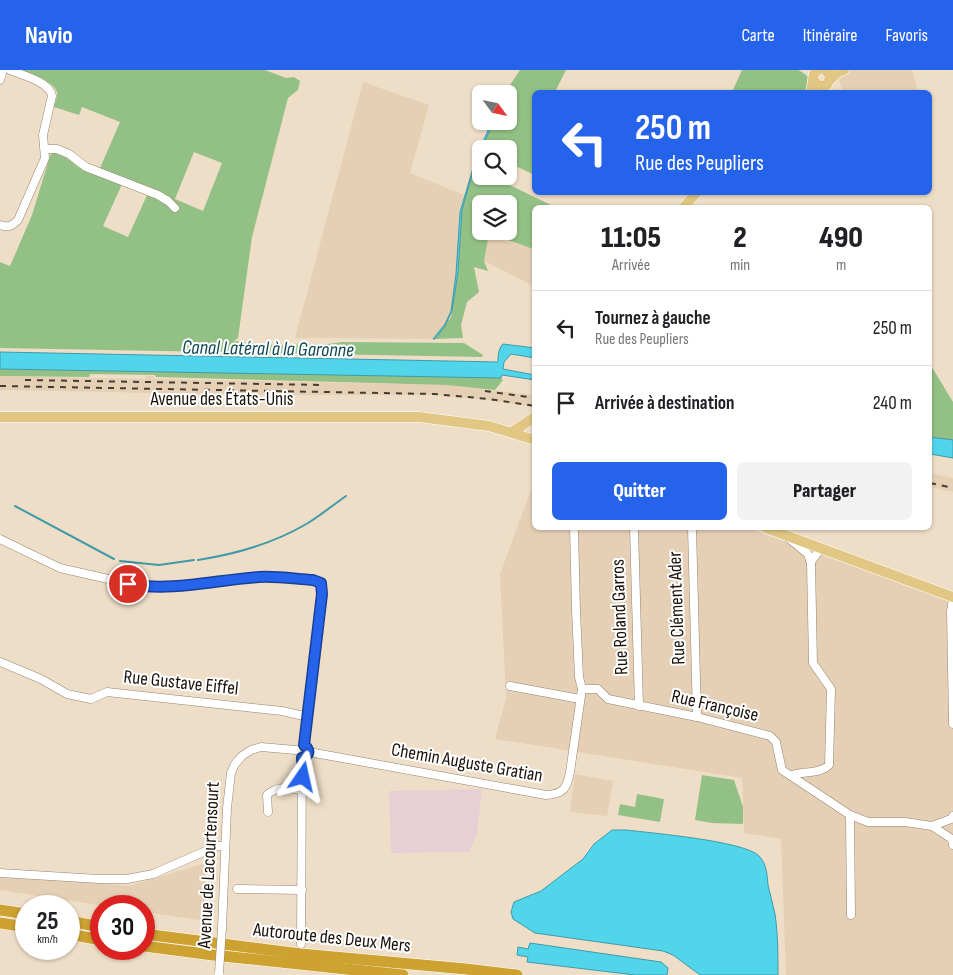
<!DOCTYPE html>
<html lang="fr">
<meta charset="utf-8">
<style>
body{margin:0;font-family:"Sofia Sans Condensed",sans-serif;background:#f2f2f2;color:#202124;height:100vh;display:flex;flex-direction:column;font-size:19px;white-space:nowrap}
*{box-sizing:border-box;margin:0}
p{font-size:16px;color:#757577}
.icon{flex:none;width:28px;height:28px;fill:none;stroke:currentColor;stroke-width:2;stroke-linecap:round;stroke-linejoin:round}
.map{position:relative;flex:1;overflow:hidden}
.details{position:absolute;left:532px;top:135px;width:400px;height:325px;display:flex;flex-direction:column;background:#fff;border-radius:8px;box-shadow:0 1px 4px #0004}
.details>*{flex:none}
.guide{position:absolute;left:532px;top:20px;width:400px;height:105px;border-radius:8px;box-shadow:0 1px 4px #0004;background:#2563eb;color:#fff;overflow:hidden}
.needle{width:32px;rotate:123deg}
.buttons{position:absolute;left:472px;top:15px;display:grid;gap:10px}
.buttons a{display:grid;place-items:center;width:45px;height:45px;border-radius:8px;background:#fff;box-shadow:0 1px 4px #0004;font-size:25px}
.speed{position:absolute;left:15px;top:825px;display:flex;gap:10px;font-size:25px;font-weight:700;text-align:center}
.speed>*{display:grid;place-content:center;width:65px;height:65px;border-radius:50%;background:#fff;box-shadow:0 1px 4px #0004;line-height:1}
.speed small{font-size:12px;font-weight:400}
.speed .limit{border:8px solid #d22;background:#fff;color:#111}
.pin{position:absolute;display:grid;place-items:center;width:42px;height:42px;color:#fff;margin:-21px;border:2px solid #fff;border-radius:50%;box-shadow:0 1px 5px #0007}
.me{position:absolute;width:55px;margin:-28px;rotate:11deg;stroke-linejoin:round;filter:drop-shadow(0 0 4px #0008)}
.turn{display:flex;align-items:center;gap:18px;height:105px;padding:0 20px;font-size:22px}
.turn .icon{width:65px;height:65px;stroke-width:2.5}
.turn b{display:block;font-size:35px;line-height:42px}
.eta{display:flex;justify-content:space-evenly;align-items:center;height:85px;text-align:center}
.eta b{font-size:30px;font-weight:800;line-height:35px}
.cta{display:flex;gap:10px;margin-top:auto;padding:10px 20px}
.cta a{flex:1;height:58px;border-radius:8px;background:#2563eb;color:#fff;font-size:20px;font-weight:800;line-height:58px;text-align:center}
.cta a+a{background:#f2f2f2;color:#202124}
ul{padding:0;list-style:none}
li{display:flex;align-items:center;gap:15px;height:75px;padding:0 20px;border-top:1px solid #e0e0e0}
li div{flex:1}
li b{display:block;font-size:19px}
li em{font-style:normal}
header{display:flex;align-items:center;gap:30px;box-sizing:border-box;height:70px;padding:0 25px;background:#2563eb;color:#fff}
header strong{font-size:24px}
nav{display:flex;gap:28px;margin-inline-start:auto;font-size:18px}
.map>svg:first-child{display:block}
.built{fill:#e6d0b5}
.education{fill:#e8cfd6}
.green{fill:#93c185;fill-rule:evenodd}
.water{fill:#51d5eb;stroke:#409aa8}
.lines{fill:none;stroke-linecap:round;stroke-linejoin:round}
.stream{stroke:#409aa8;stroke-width:2}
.minor-casing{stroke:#958571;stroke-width:9}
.major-casing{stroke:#fff;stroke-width:11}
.highway-casing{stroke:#fff;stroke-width:12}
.minor{stroke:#fff;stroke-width:8}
.major{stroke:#e1c783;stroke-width:10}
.highway{stroke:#cda230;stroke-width:11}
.rail{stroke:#463d32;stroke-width:2;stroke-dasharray:6 6;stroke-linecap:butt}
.minor-bridge-casing{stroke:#958571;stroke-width:9;stroke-linecap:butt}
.minor-bridge{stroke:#fff;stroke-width:8}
.route-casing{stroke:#184099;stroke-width:12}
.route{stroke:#2563eb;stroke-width:9}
.labels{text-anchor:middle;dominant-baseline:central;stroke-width:4;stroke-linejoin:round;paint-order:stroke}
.street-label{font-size:19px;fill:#18120a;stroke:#fff}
.water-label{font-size:20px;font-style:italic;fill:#0d4851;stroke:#fff}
</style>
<header>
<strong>Navio</strong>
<nav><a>Carte</a><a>Itinéraire</a><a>Favoris</a></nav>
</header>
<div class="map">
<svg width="953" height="905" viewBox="0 0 953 905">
<rect width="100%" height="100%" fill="#efdec7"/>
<g class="built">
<path d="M850 0H912L918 22H843L838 7Z"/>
<path d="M363 12 429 35 410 103 464 125 459 144 456 204 451 241 445 254 433 269 295 268Z"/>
<path d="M488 163 505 171 524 175 535 180V217L484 191Z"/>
<path d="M0 306 146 309V306H154V309L447 315 535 325V337L481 329 434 325H258L0 320Z"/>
<path d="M930 403 953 408V422L930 417Z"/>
<path d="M535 409V458H747L953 531V905H786L781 769 744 763 742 708 495 669 506 628 500 504Z"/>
<path d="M575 704 613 711 607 746 570 742Z"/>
<path d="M206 793 205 851 144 842V836H105L0 820V804L129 816Z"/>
</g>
<path class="education" d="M482 719 477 764 469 782 391 783 389 721Z"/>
<g class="green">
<path d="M20 0H265L286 8 294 7 300 11 298 20 288 28 252 167 238 268 234 271 275 275 328 274 342 272 464 273 483 285 482 287 0 278V192L10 196 32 145 50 86 53 82 67 88 78 97 97 105 120 52 82 37 79 45 54 37C55 33 58 26 57 22 54 11 29 4 20 0ZM194 82 222 93 203 141 175 129ZM123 112 148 123 128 167 103 156Z"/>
<path d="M520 0H566L555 22H535V105L509 93V79H481V106H491L555 137 535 138V180C520 173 504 170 489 163L484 191 488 201 474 197 479 222 467 232 461 255 463 268 435 269 451 247 458 202 462 140 476 91 494 51H509V24H504ZM481 134H509V161H481Z"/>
<path d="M742 0H798C810 6 812 11 804 22H732Z"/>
<path d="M930 294 953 332V370L930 367Z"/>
<path d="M0 299 480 306 501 308 503 310 495 320 447 315 156 307 155 305 90 304 89 307 0 306Z"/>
<path d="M702 705 734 710 743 737V754L712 753 695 750Z"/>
<path d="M637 724 664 729 660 752 618 745 620 734 635 737Z"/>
</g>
<g class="water">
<path d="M492 51H494L476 91 462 140 458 202 452 241 445 256 435 269H433L445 254 451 241 456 204 460 142 476 88Z"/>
<path d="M503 274 535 278V288L511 284 504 292 503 299 535 305V310L502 305 501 308 0 299V282L498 292C498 286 498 279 503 274Z"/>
<path d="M930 367 953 370V388L930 384Z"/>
<path d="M612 760H626C651 763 745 771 759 786 767 794 767 805 768 815 770 825 773 834 775 844 778 865 778 885 778 905H700L673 885 663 881 535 863 513 849 511 842 514 832 541 821 583 789 594 774Z"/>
<path d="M530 873 661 892 668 898 667 905H635L527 892 528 887 517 885 518 877 528 879Z"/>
</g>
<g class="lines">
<g class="stream">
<path d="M15 436 114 489"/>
<path d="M198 490C237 484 273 474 308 453 321 445 333 435 346 426"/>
<path d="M120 491 159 495 194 490"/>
</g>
<g class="minor-casing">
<g id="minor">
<path d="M0 10 3 0"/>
<path d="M45 79H57L69 84 86 97 158 125 168 131 175 138"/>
<path d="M0 155C8 158 12 156 18 150L45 88 43 65 52 26C50 12 22 5 10 0"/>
<path d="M634 458 639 636"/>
<path d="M692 458 697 647"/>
<path d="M787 467 808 484 811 493C813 486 818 484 821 478"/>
<path d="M0 469 60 498 143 517H170L261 507 313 510 321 513 322 524 304 675"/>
<path d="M953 528 951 541 953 654"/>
<path d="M0 592 41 609 67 624 91 629 107 622 282 641 308 647"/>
<path d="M510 616 580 629"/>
<path d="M582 619H598L608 629 697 647 770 666 776 672 782 700 850 745 868 752H905L932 756 951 749 953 746"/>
<path d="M309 682 546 725C564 724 567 718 570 702L582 619 579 607 576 540 574 458"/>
<path d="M792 705C804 701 820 704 829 695L831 619 813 593 811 493"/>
<path d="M268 742 267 725C278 715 288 718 302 720"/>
<path d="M850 745 851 845"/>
<path d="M932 756 952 769 953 775"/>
<path d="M0 803 99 809H127L153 804 217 776H225"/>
<path d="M237 819 302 820"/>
<path d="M222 858 227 738 231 703 235 694 242 686 251 680 261 677 296 680"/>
<path d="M301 874 302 688"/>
</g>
</g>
<g class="major-casing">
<g id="major">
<path d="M813 10 819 16 827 15 830 8 829 4 825 0"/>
<path d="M830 10 838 2 844 0"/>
<path d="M811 22 814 4 818 0"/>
<path d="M683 138 697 122"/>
<path d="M0 347H419L489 356 535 370"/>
<path d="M512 362 535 347"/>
<path d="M766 458 953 527"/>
</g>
</g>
<g class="highway-casing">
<g id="highway">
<path d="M0 840 26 844"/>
<path d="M69 851 101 857"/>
<path d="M0 853 26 857"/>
<path d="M69 864 101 870"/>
<path d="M144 864 301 884 466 899 517 905"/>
<path d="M144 876 213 885 403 905"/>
</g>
</g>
<use href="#minor" class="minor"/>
<use href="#major" class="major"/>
<use href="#highway" class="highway"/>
<g class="rail">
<path d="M25 310 325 315"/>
<path d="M0 316 434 324 489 329 535 336"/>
<path d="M485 321 535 328"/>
<path d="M930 413 953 418"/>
</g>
<g class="minor-bridge-casing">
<path id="minor-bridge" d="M219 903 222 858"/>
</g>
<use href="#minor-bridge" class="minor-bridge"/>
</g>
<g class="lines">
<g class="route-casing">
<path id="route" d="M128 514C172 522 215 510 259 507 277 506 296 509 313 510L321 513 322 524 304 675 307 678C310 682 308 686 302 688L303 707"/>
</g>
<use href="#route" class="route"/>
</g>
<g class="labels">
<g class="street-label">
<text x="222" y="329">Avenue des États-Unis</text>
<text transform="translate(677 538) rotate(-92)">Rue Clément Ader</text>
<text transform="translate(620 547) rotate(-92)">Rue Roland Garros</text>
<text transform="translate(181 613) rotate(6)">Rue Gustave Eiffel</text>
<text transform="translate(715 636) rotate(13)">Rue Françoise</text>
<text transform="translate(467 693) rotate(10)">Chemin Auguste Gratian</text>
<text transform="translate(209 795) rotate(-87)">Avenue de Lacourtensourt</text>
<text transform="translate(332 868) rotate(6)">Autoroute des Deux Mers</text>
</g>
<g class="water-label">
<text transform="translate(268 279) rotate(1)">Canal Latéral à la Garonne</text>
</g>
</g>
</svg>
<div class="buttons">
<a><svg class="needle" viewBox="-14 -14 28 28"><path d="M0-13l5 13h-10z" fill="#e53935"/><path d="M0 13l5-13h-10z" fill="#757577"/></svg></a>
<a><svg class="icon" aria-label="search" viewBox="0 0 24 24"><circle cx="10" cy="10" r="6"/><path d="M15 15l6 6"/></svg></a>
<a><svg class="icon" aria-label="layers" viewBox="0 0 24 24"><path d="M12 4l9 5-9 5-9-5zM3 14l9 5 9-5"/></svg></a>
</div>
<div class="speed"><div>25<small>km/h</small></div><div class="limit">30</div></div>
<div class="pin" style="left:128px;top:514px;background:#d93025"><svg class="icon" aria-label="arrive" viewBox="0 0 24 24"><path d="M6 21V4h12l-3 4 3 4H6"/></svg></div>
<svg class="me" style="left:303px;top:707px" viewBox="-20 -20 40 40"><path d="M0-17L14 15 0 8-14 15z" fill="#2563eb" stroke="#fff" stroke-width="4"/></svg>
<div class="guide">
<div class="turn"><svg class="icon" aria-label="left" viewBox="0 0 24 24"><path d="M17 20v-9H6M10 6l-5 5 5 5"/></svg><div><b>250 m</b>Rue des Peupliers</div></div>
</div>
<section class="details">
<div class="eta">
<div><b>11:05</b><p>Arrivée</p></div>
<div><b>2</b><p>min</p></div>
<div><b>490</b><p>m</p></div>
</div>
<ul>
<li><svg class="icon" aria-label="left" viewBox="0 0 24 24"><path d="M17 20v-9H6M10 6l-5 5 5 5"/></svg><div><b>Tournez à gauche</b><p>Rue des Peupliers</p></div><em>250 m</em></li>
<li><svg class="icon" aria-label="arrive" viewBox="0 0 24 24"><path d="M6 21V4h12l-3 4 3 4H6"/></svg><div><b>Arrivée à destination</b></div><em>240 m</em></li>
</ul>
<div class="cta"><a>Quitter</a><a>Partager</a></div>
</section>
</div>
